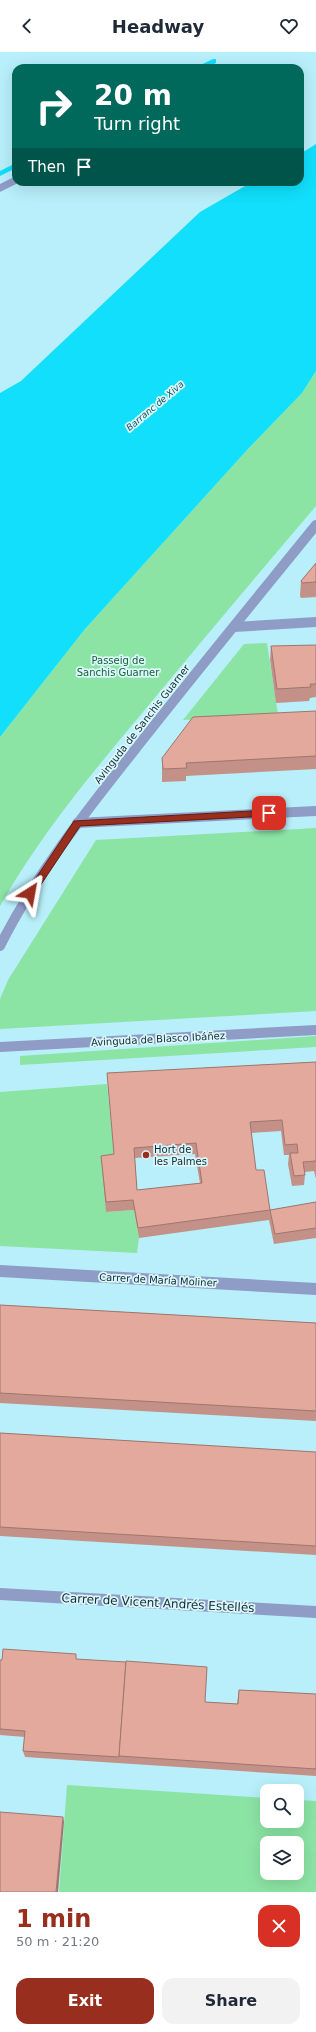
<!DOCTYPE html>
<meta charset="utf-8">
<style>
body{margin:0;font-family:"DejaVu Sans",sans-serif;background:#f2f2f3;color:#1f2937;height:100vh;display:flex;flex-direction:column;font-size:15px;white-space:nowrap}
*{box-sizing:border-box;margin:0}
p{font-size:13px;color:#747a83}
.icon{flex:none;width:22px;height:22px;fill:none;stroke:currentColor;stroke-width:2;stroke-linecap:round;stroke-linejoin:round}
.map{position:relative;height:1840px;overflow:hidden}
.details{display:flex;flex-direction:column;background:#fff;flex:1}
.details>*{flex:none}
.banner{position:absolute;left:12px;top:12px;width:292px;height:122px;border-radius:12px;box-shadow:0 4px 16px #0002;background:#00695c;color:#fff;overflow:hidden}
.controls{position:absolute;left:260px;top:1732px;display:grid;gap:8px}
.controls a{display:grid;place-items:center;width:44px;height:44px;border-radius:8px;background:#fff;box-shadow:0 4px 16px #0002;font-size:20px}
.pin{position:absolute;display:grid;place-items:center;width:34px;height:34px;color:#fff;margin:-17px;border-radius:8px;box-shadow:0 2px 6px #0006}
.me{position:absolute;width:44px;margin:-22px;rotate:34deg;stroke-linejoin:round;filter:drop-shadow(0 0 3px #0008)}
.turn{display:flex;align-items:center;gap:14px;height:84px;padding:0 16px;font-size:18px}
.turn .icon{width:52px;height:52px;stroke-width:2.5}
.turn b{display:block;font-size:28px;line-height:34px}
.then{display:flex;align-items:center;height:38px;padding:0 16px;background:#0003;gap:8px;font-size:15px}
.round{display:grid;place-items:center;flex:none;width:42px;height:42px;border-radius:12px;background:#f2f2f3}
.head{display:flex;align-items:center;justify-content:space-between;height:68px;padding:0 16px}
h1{font-size:24px;font-weight:800;line-height:30px;color:#982e1d}
.primary-button{display:flex;gap:8px;margin-top:auto;padding:8px 16px}
.primary-button a{flex:1;height:46px;border-radius:12px;background:#982e1d;color:#fff;font-size:16px;font-weight:800;line-height:46px;text-align:center}
.primary-button a+a{background:#f2f2f3;color:#1f2937}
header{display:flex;justify-content:space-between;align-items:center;height:52px;padding:0 16px;background:#fff;font-size:18px;font-weight:800}
.map>svg:first-child{display:block}
.green{fill:#8be4a4;fill-rule:evenodd}
.water{fill:#11dffc}
.lines{fill:none;stroke-linecap:round;stroke-linejoin:round}
.stream{fill:#11dffc;fill-rule:evenodd}
.minor-far2{stroke:#8f9cc6;stroke-width:7}
.minor-far1{stroke:#8f9cc6;stroke-width:10}
.minor{stroke:#8f9cc6;stroke-width:12}
.wall{fill:#c39187;fill-rule:evenodd}
.shaded-wall{fill:#9f766e}
.building{fill:#e3a99d;stroke:#9f766e;fill-rule:evenodd}
.route{fill:#982e1d;stroke:#631e13}
.poi-dot{fill:#982e1d;stroke:#dcf7fc;stroke-width:1.5}
.labels{text-anchor:middle;dominant-baseline:central;stroke-width:3.5;stroke-linejoin:round;paint-order:stroke}
.far-water-label{font-size:9px;font-style:italic;fill:#095561;stroke:#dcf7fc}
.park-label{font-size:10px;fill:#166133;stroke:#dcf7fc}
.street-label{font-size:10px;fill:#0f2c32;stroke:#dcf7fc}
.poi-label{font-size:10px;fill:#0f2c32;stroke:#dcf7fc;text-anchor:start}
.near-street-label{font-size:12px;fill:#0f2c32;stroke:#dcf7fc}
</style>
<header><svg class="icon" aria-label="back" viewBox="0 0 24 24"><path d="M15 5l-7 7 7 7"/></svg>Headway<svg class="icon" aria-label="heart" viewBox="0 0 24 24"><path d="M12 20l-8-8c-3-5 5-10 8-4 3-6 11-1 8 4z"/></svg></header>
<div class="map">
<svg width="316" height="1840" viewBox="0 0 316 1840">
<rect width="100%" height="100%" fill="#b8effa"/>
<g class="green">
<path d="M316 319V454C258 522 200 591 143 660 92 721 40 783 0 854V685L85 577 247 398 302 341Z"/>
<path d="M267 591 278 663 183 668 244 592Z"/>
<path d="M316 776V959L0 977V947L8 928 96 788Z"/>
<path d="M316 984V995L20 1013V1004Z"/>
<path d="M107 1032 115 1112 106 1160 134 1158 139 1186 137 1201 0 1194V1040Z"/>
<path d="M67 1733 267 1746V1769H297V1748L316 1749V1840H59ZM267 1791H297V1821H267Z"/>
</g>
<path class="water" d="M316 92V319L302 341 247 398 85 577 0 685V341L21 329 200 160 252 130H300V102Z"/>
<g class="lines">
<g class="stream">
<path d="M213 7H216V11L204 16H194Z"/>
<path d="M16 111V116L0 124V119Z"/>
</g>
<path class="minor-far2" d="M0 136 16 128"/>
<g class="minor-far1">
<path d="M234 575 316 570"/>
<path d="M77 771 316 759"/>
<path d="M0 894C36 822 87 758 137 695 196 620 256 547 316 473"/>
<path d="M0 995 316 978"/>
</g>
<g class="minor">
<path d="M0 1219 316 1237"/>
<path d="M0 1542 316 1560"/>
</g>
</g>
<g class="wall">
<path d="M316 511V545L301 546 300 544 301 529Z"/>
<path d="M316 593V645L310 646 309 649 276 651 270 608 271 594Z"/>
<path d="M316 659V717L186 724V729L162 730V706Z"/>
<path d="M316 1010V1127L314 1119 305 1120V1123L304 1133 292 1134 288 1112 289 1103H284L281 1079 251 1081 256 1118 270 1158 316 1150V1186L274 1192 269 1168 139 1186 134 1158 106 1160 101 1104 114 1102 107 1021ZM195 1102 200 1131 137 1138 135 1106Z"/>
<path d="M0 1253 316 1271V1369L0 1351Z"/>
<path d="M0 1381 316 1400V1503L0 1484Z"/>
<path d="M77 1607 205 1650 237 1652 239 1638 316 1642V1724L25 1705 23 1699 25 1685 0 1683V1608Z"/>
</g>
<path class="shaded-wall" d="M63 1765 64 1770 58 1840H56Z"/>
<g class="building">
<path d="M316 511V530L302 531 301 529Z"/>
<path d="M316 593V632H310L311 635 277 637 271 594Z"/>
<path d="M316 659V704L186 711 187 716 163 717 162 706 193 665Z"/>
<path d="M316 1010V1110V1109L303 1110 305 1123 294 1124 290 1101H298L297 1092 285 1093 282 1068 250 1070 256 1118H264L270 1158 316 1150V1176L275 1182 270 1158 138 1176 133 1148 106 1150 101 1104 114 1102 107 1021ZM196 1091 202 1131 137 1138 134 1096Z"/>
<path d="M0 1253 316 1271V1359L0 1341Z"/>
<path d="M0 1381 316 1400V1494L0 1475Z"/>
<path d="M3 1597 76 1602V1607L126 1610 119 1705 23 1699 25 1679 0 1677V1608H2Z"/>
<path d="M126 1609 207 1615 205 1650 238 1652 239 1638 316 1642V1717L119 1704Z"/>
<path d="M0 1760 63 1765 56 1840H0Z"/>
</g>
<path class="route" d="M269 758 273 761 269 764 80 774 34 843 30 844 26 841 74 769Z"/>
<circle class="poi-dot" cx="146" cy="1103" r="4"/>
<g class="labels">
<g class="far-water-label">
<text transform="translate(155 354) rotate(-40)">Barranc de Xiva</text>
</g>
<g class="park-label">
<text x="118" y="608">Passeig de<tspan x="118" dy="12">Sanchis Guarner</tspan></text>
</g>
<g class="street-label">
<text transform="translate(142 672) rotate(-52)">Avinguda de Sanchis Guarner</text>
<text transform="translate(158 987) rotate(-3)">Avinguda de Blasco Ibáñez</text>
<text transform="translate(158 1228) rotate(3)">Carrer de María Moliner</text>
</g>
<g class="poi-label">
<text x="154" y="1097">Hort de<tspan x="154" dy="12">les Palmes</tspan></text>
</g>
<g class="near-street-label">
<text transform="translate(158 1551) rotate(3)">Carrer de Vicent Andrés Estellés</text>
</g>
</g>
</svg>
<div class="controls">
<a><svg class="icon" aria-label="search" viewBox="0 0 24 24"><circle cx="10" cy="10" r="6"/><path d="M15 15l6 6"/></svg></a>
<a><svg class="icon" aria-label="layers" viewBox="0 0 24 24"><path d="M12 4l9 5-9 5-9-5zM3 14l9 5 9-5"/></svg></a>
</div>
<div class="pin" style="left:269px;top:761px;background:#d93025"><svg class="icon" aria-label="arrive" viewBox="0 0 24 24"><path d="M6 21V4h12l-3 4 3 4H6"/></svg></div>
<svg class="me" style="left:30px;top:841px" viewBox="-20 -20 40 40"><path d="M0-17L14 15 0 8-14 15z" fill="#982e1d" stroke="#fff" stroke-width="4"/></svg>
<div class="banner">
<div class="turn"><svg class="icon" aria-label="right" viewBox="0 0 24 24"><path d="M7 20v-9h11M14 6l5 5-5 5"/></svg><div><b>20 m</b>Turn right</div></div>
<div class="then">Then<svg class="icon" aria-label="arrive" viewBox="0 0 24 24"><path d="M6 21V4h12l-3 4 3 4H6"/></svg></div>
</div>
</div>
<section class="details">
<div class="head"><div><h1>1 min</h1><p>50 m · 21:20</p></div><a class="round" style="background:#d93025;color:#fff"><svg class="icon" aria-label="close" viewBox="0 0 24 24"><path d="M6 6l12 12M18 6L6 18"/></svg></a></div>
<div class="primary-button"><a>Exit</a><a>Share</a></div>
</section>
